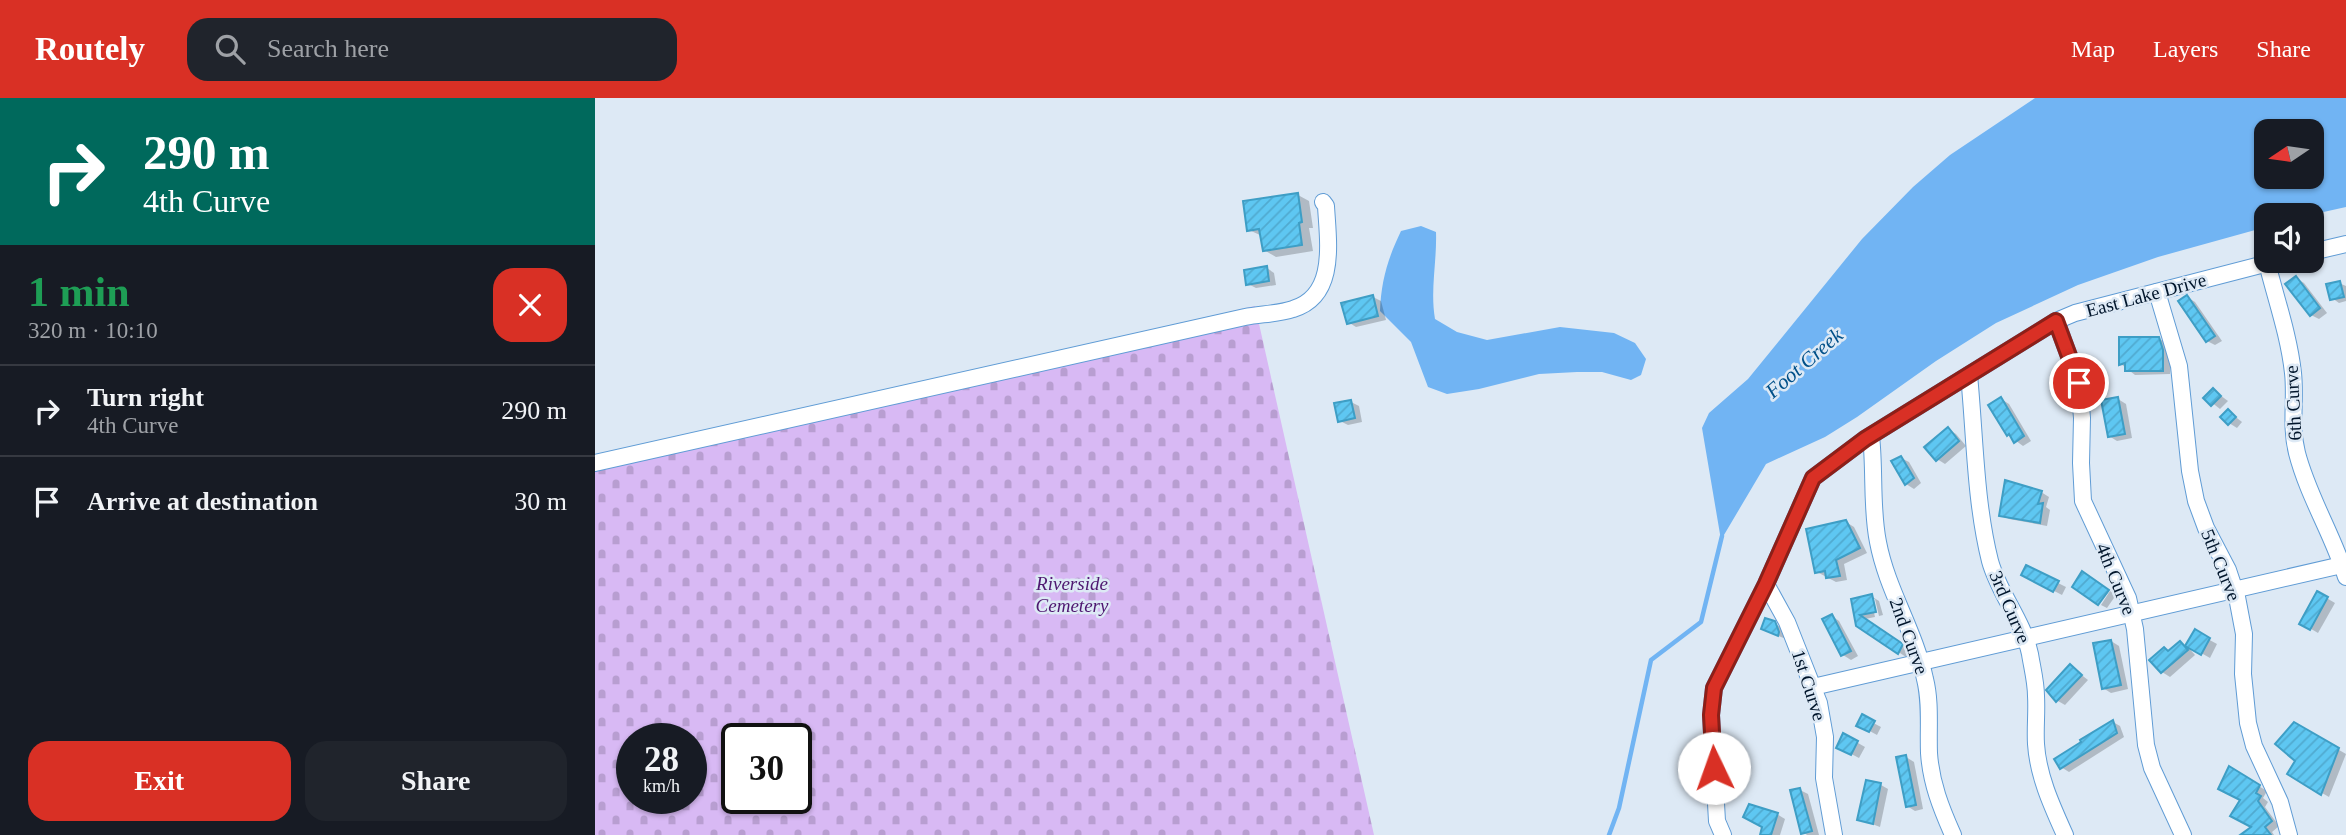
<!DOCTYPE html>
<meta charset="utf-8">
<style>
body{margin:0;font-family:Georgia,serif;background:#20242c;color:#f1f3f6;height:100vh;display:flex;flex-direction:column;font-size:26px;white-space:nowrap}
*{box-sizing:border-box;margin:0}
p{font-size:23px;color:#9ea1a6}
.icon{flex:none;width:38px;height:38px;fill:none;stroke:currentColor;stroke-width:2;stroke-linecap:round;stroke-linejoin:round}
.map{position:relative;flex:1;overflow:hidden}
.panel{display:flex;flex-direction:column;background:#171b24;width:595px}
.panel>*{flex:none}
.guide{background:#00695c;color:#fff;overflow:hidden}
.needle{width:46px;rotate:257deg}
.fabs{position:absolute;left:1659px;top:21px;display:grid;gap:14px}
.fabs a{display:grid;place-items:center;width:70px;height:70px;border-radius:14px;background:#171b24;box-shadow:0 2px 5px #0004;font-size:35px}
.speed{position:absolute;left:21px;top:625px;display:flex;gap:14px;font-size:35px;font-weight:700;text-align:center}
.speed>*{display:grid;place-content:center;width:91px;height:91px;border-radius:50%;background:#171b24;box-shadow:0 2px 5px #0004;line-height:1}
.speed small{font-size:18px;font-weight:400}
.speed .limit{border:4px solid #111;border-radius:10px;background:#fff;color:#111}
.pin{position:absolute;display:grid;place-items:center;width:60px;height:60px;color:#fff;margin:-30px;border:4px solid #fff;border-radius:50%;box-shadow:0 2px 7px #0007}
.me{position:absolute;width:77px;margin:-38px;rotate:357deg;stroke-linejoin:round;filter:drop-shadow(0 0 5px #0008)}
.turn{display:flex;align-items:center;gap:24px;height:147px;padding:0 28px;font-size:32px}
.turn .icon{width:91px;height:91px;stroke-width:2.5}
.turn b{display:block;font-size:49px;line-height:60px}
.round{display:grid;place-items:center;flex:none;width:74px;height:74px;border-radius:21px;background:#20242c}
.head{display:flex;align-items:center;justify-content:space-between;height:119px;padding:0 28px}
h1{font-size:42px;font-weight:600;line-height:52px;color:#1e9e55}
.primary-button{display:flex;gap:14px;margin-top:auto;padding:14px 28px}
.primary-button a{flex:1;height:80px;border-radius:21px;background:#d93025;color:#fff;font-size:28px;font-weight:600;line-height:80px;text-align:center}
.primary-button a+a{background:#20242c;color:#f1f3f6}
ul{padding:0;list-style:none}
li{display:flex;align-items:center;gap:21px;height:91px;padding:0 28px;border-top:2px solid #363941}
li div{flex:1}
li b{display:block;font-size:26px}
li em{font-style:normal}
header{display:flex;align-items:center;gap:42px;box-sizing:border-box;height:98px;padding:0 35px;background:#d93025;color:#fff}
header strong{font-size:33px}
nav{display:flex;gap:38px;margin-inline-start:auto;font-size:24px}
.search{width:490px;height:63px;background:#20242c;display:flex;align-items:center;gap:18px;box-sizing:border-box;padding:0 24px;border-radius:21px;color:#9ea1a6;font-size:26px}
main{display:flex;flex:1;min-height:0}
.map>svg:first-child{display:block}
.cemetery{fill:url(#cemetery-stones);fill-rule:evenodd}
.water{fill:#71b4f3;fill-rule:evenodd}
.shadow{fill:#0003}
.lines{fill:none;stroke-linecap:round;stroke-linejoin:round}
.stream{stroke:#71b4f3;stroke-width:4.5}
.building{fill:url(#building-hatch);stroke:#3e9ec5;stroke-width:2}
.minor-casing{stroke:#609cd5;stroke-width:18}
.minor{stroke:#fff;stroke-width:16}
.route-casing{stroke:#8d1f18;stroke-width:18}
.route{stroke:#d93025;stroke-width:12}
.labels{text-anchor:middle;dominant-baseline:central;stroke-width:5;stroke-linejoin:round;paint-order:stroke}
.street-label{font-size:19px;fill:#00152b;stroke:#dde9f5}
.park-label{font-size:19px;font-style:italic;fill:#4e1770;stroke:#dde9f5}
.water-label{font-size:21px;font-style:italic;fill:#005089;stroke:#dde9f5}
</style>
<header>
<strong>Routely</strong>
<div class="search"><svg class="icon" aria-label="search" viewBox="0 0 24 24"><circle cx="10" cy="10" r="6"/><path d="M15 15l6 6"/></svg>Search here</div>
<nav><a>Map</a><a>Layers</a><a>Share</a></nav>
</header>
<main>
<section class="panel">
<div class="guide">
<div class="turn"><svg class="icon" aria-label="right" viewBox="0 0 24 24"><path d="M7 20v-9h11M14 6l5 5-5 5"/></svg><div><b>290 m</b>4th Curve</div></div>
</div>
<div class="head"><div><h1>1 min</h1><p>320 m · 10:10</p></div><a class="round" style="background:#d93025;color:#fff"><svg class="icon" aria-label="close" viewBox="0 0 24 24"><path d="M6 6l12 12M18 6L6 18"/></svg></a></div>
<ul>
<li><svg class="icon" aria-label="right" viewBox="0 0 24 24"><path d="M7 20v-9h11M14 6l5 5-5 5"/></svg><div><b>Turn right</b><p>4th Curve</p></div><em>290 m</em></li>
<li><svg class="icon" aria-label="arrive" viewBox="0 0 24 24"><path d="M6 21V4h12l-3 4 3 4H6"/></svg><div><b>Arrive at destination</b></div><em>30 m</em></li>
</ul>
<div class="primary-button"><a>Exit</a><a>Share</a></div>
</section>
<div class="map">
<svg width="1751" height="737" viewBox="0 0 1751 737">
<defs>
<pattern id="cemetery-stones" width="16" height="16" patternUnits="userSpaceOnUse" patternTransform="scale(1.75)"><rect width="16" height="16" fill="#d8b9f4"/><path d="M2 7V4a2 2 0 0 1 4 0v3zM10 15v-3a2 2 0 0 1 4 0v3z" fill="#b89ed1"/></pattern>
<pattern id="building-hatch" width="6" height="6" patternUnits="userSpaceOnUse" patternTransform="scale(1.75)"><rect width="6" height="6" fill="#5ec7f2"/><path d="M-1 1l2-2M0 6l6-6M5 7l2-2" fill="none" stroke="#50aad0"/></pattern>
</defs>
<rect width="100%" height="100%" fill="#dde9f5"/>
<path class="cemetery" d="M660 208 779 737H0V358ZM37 640H96V700H37ZM142 640H201V700H142Z"/>
<g class="water">
<path d="M1440 0H1751V109L1715 117H1671V129L1563 159 1483 187 1401 225 1341 263 1262 319 1230 339 1171 366 1126 442 1107 330 1114 315 1153 281 1267 141 1318 89 1355 57ZM1671 33H1717V79H1671Z"/>
<path d="M826 128 841 134C842 164 835 192 840 221L862 234 892 242 965 229 1019 235 1040 245 1051 261 1046 277 1036 282 1007 274H982L944 276 884 291 852 296 833 289 816 244 785 213C786 183 793 160 806 133Z"/>
</g>
<g class="shadow">
<path d="M703 97 714 103 718 130H714L718 153 681 159 669 152 667 138 654 132Z"/>
<path d="M672 170 679 175 681 187 661 190 653 186Z"/>
<path d="M1701 180 1709 185 1732 215 1724 221 1716 217Z"/>
<path d="M1744 185 1751 188V203L1744 205 1737 200Z"/>
<path d="M778 199 786 203 791 222 761 229 753 224Z"/>
<path d="M1592 199 1600 204 1627 243 1620 247 1612 243Z"/>
<path d="M1564 241 1572 245 1576 257 1575 276 1540 277 1526 266Z"/>
<path d="M1618 292 1633 303 1625 311 1611 300Z"/>
<path d="M1406 301 1414 306 1436 343 1428 348 1413 337Z"/>
<path d="M1523 301 1531 306 1537 340 1522 343 1514 338Z"/>
<path d="M756 304 764 308 767 324 753 327 745 323Z"/>
<path d="M1633 313 1647 324 1642 330 1634 325Z"/>
<path d="M1353 331 1361 336 1371 348 1350 366 1342 361Z"/>
<path d="M1306 360 1314 364 1326 385 1319 391 1311 386 1299 364Z"/>
<path d="M1446 394 1454 399 1451 409 1455 412 1452 428 1414 421 1406 417Z"/>
<path d="M1251 424 1259 429 1272 455 1249 466 1252 482 1241 484 1222 474Z"/>
<path d="M1436 481 1463 485 1471 489 1467 497Z"/>
<path d="M1515 493 1521 497 1512 510 1506 507Z"/>
<path d="M1723 495 1740 505 1723 535 1706 525Z"/>
<path d="M1276 498 1284 503 1288 517 1284 518 1280 501H1276L1280 519 1270 521 1315 552 1311 559 1263 527 1258 502Z"/>
<path d="M1237 518 1244 523 1263 558 1256 562 1248 557Z"/>
<path d="M1179 525 1187 530 1191 541 1176 535Z"/>
<path d="M1600 534 1622 546 1615 560 1592 547Z"/>
<path d="M1516 543 1524 548 1533 591 1516 595 1508 590Z"/>
<path d="M1585 545 1592 548 1600 557 1575 579 1567 574 1574 554Z"/>
<path d="M1475 568 1493 582 1470 607 1463 603 1454 592Z"/>
<path d="M1267 619 1286 629 1282 637 1271 631Z"/>
<path d="M1518 624 1525 628 1529 639 1474 674 1466 669Z"/>
<path d="M1699 626 1751 656 1734 699 1694 676 1702 662Z"/>
<path d="M1249 637 1270 649 1264 660 1243 649Z"/>
<path d="M1311 659 1319 664 1328 711 1320 713 1312 708Z"/>
<path d="M1635 671 1672 693 1668 700 1673 704 1670 709 1684 728 1677 734 1679 737H1648L1659 729Z"/>
<path d="M1286 687 1293 691 1285 729 1264 721Z"/>
<path d="M1205 692 1213 696 1224 737H1212L1208 734Z"/>
<path d="M1182 716 1190 721 1185 737H1167L1169 729Z"/>
</g>
<g class="lines">
<path class="stream" d="M1014 737 1024 710 1056 562 1106 524 1127 438"/>
</g>
<g class="building">
<path d="M703 95 707 124 704 125 707 147 668 153 664 131 652 133 648 103Z"/>
<path d="M672 168 674 183 651 187 649 172Z"/>
<path d="M1701 178 1725 210 1715 218 1690 186Z"/>
<path d="M1745 183 1749 199 1735 202 1731 186Z"/>
<path d="M778 197 783 218 752 226 746 205Z"/>
<path d="M1592 197 1620 238 1611 244 1583 203Z"/>
<path d="M1524 239H1564L1568 252V273H1530V265L1524 267Z"/>
<path d="M1618 290 1626 298 1616 308 1608 300Z"/>
<path d="M1406 299 1429 338 1419 345 1414 336 1412 338 1393 307Z"/>
<path d="M1523 299 1530 336 1513 339 1506 302Z"/>
<path d="M756 302 760 320 743 324 739 305Z"/>
<path d="M1633 311 1641 319 1633 327 1625 319Z"/>
<path d="M1353 329 1364 343 1341 363 1329 349Z"/>
<path d="M1306 358 1319 380 1310 387 1296 363Z"/>
<path d="M1410 382 1447 393 1443 406 1448 405 1445 425 1404 418Z"/>
<path d="M1251 422 1265 450 1241 462 1245 478 1231 480 1230 473 1220 475 1211 431Z"/>
<path d="M1431 467 1464 483 1458 494 1426 477Z"/>
<path d="M1487 473 1514 492 1503 507 1477 489Z"/>
<path d="M1722 493 1733 499 1715 532 1704 526Z"/>
<path d="M1277 496 1281 514 1265 517 1308 546 1303 556 1261 528 1256 501Z"/>
<path d="M1237 516 1256 553 1246 558 1227 521Z"/>
<path d="M1170 520 1180 523 1184 534 1183 538 1166 531Z"/>
<path d="M1600 531 1615 540 1606 557 1590 548Z"/>
<path d="M1516 542 1526 587 1507 591 1498 545Z"/>
<path d="M1585 543 1593 552 1566 575 1554 562 1569 549 1573 553Z"/>
<path d="M1475 566 1487 577 1461 604 1451 592Z"/>
<path d="M1267 616 1280 623 1274 634 1261 628Z"/>
<path d="M1518 622 1522 635 1465 671 1459 661 1486 644 1485 642Z"/>
<path d="M1699 624 1744 650 1726 697 1692 676 1700 663 1680 646Z"/>
<path d="M1248 635 1263 643 1256 657 1241 650Z"/>
<path d="M1311 657 1321 707 1311 709 1301 659Z"/>
<path d="M1634 668 1665 687 1661 695 1666 698 1663 703 1677 723 1670 729 1676 737H1645L1656 729 1635 718 1645 702 1623 691Z"/>
<path d="M1271 682 1286 685 1278 726 1262 722Z"/>
<path d="M1205 690 1217 733 1206 736 1195 692Z"/>
<path d="M1154 706 1183 715 1176 737H1165L1167 729 1148 719Z"/>
</g>
<g class="lines">
<g class="minor-casing">
<g id="minor">
<path d="M1717 154 1751 146"/>
<path d="M1672 165C1681 201 1694 238 1698 275 1701 301 1695 328 1702 355 1713 398 1738 437 1751 479"/>
<path d="M1562 194 1584 268 1595 373 1601 403 1611 430 1633 472 1642 499 1649 536 1648 576 1653 625 1659 648 1685 704 1694 737"/>
<path d="M1461 223 1484 285 1487 320 1486 365 1488 403 1533 500 1540 531 1551 647 1557 670 1588 737"/>
<path d="M1374 277C1380 338 1380 403 1395 463 1404 496 1428 522 1435 556 1437 569 1441 584 1441 598 1442 614 1440 630 1441 646 1443 678 1457 708 1470 737"/>
<path d="M1276 338C1280 373 1276 410 1283 444 1292 492 1320 533 1330 581 1336 605 1333 630 1334 655 1336 685 1346 710 1358 737"/>
<path d="M0 365 650 219C665 216 683 216 698 211 742 198 733 144 731 108L728 104"/>
<path d="M1171 486 1192 524 1224 605 1230 639 1229 680 1239 737"/>
<path d="M1218 589 1751 466"/>
<path d="M1128 737 1122 723 1116 617 1119 590 1171 486 1218 380 1270 341 1461 223 1480 215 1681 163"/>
</g>
</g>
<use href="#minor" class="minor"/>
</g>
<g class="lines">
<g class="route-casing">
<path id="route" d="M1119 670 1116 617 1119 590 1171 486 1218 380 1270 341 1461 223 1484 285"/>
</g>
<use href="#route" class="route"/>
</g>
<g class="labels">
<g class="street-label">
<text transform="translate(1551 197) rotate(-15)">East Lake Drive</text>
<text transform="translate(1698 305) rotate(-93)">6th Curve</text>
<text transform="translate(1626 467) rotate(68)">5th Curve</text>
<text transform="translate(1521 481) rotate(68)">4th Curve</text>
<text transform="translate(1415 509) rotate(67)">3rd Curve</text>
<text transform="translate(1314 538) rotate(70)">2nd Curve</text>
<text transform="translate(1214 587) rotate(72)">1st Curve</text>
</g>
<g class="park-label">
<text x="477" y="485">Riverside<tspan x="477" dy="22">Cemetery</tspan></text>
</g>
<g class="water-label">
<text transform="translate(1209 265) rotate(-41)">Foot Creek</text>
</g>
</g>
</svg>
<div class="fabs">
<a><svg class="needle" viewBox="-14 -14 28 28"><path d="M0-13l5 13h-10z" fill="#e53935"/><path d="M0 13l5-13h-10z" fill="#9ea1a6"/></svg></a>
<a><svg class="icon" aria-label="sound" viewBox="0 0 24 24"><path d="M4 9h4l5-4v14l-5-4H4zM17 9q2 3 0 6"/></svg></a>
</div>
<div class="speed"><div>28<small>km/h</small></div><div class="limit">30</div></div>
<div class="pin" style="left:1484px;top:285px;background:#d93025"><svg class="icon" aria-label="arrive" viewBox="0 0 24 24"><path d="M6 21V4h12l-3 4 3 4H6"/></svg></div>
<svg class="me" style="left:1119px;top:670px" viewBox="-20 -20 40 40"><circle r="19" fill="#fff"/><path d="M0-13L10 11 0 6-10 11z" fill="#d93025"/></svg>
</div>
</main>
